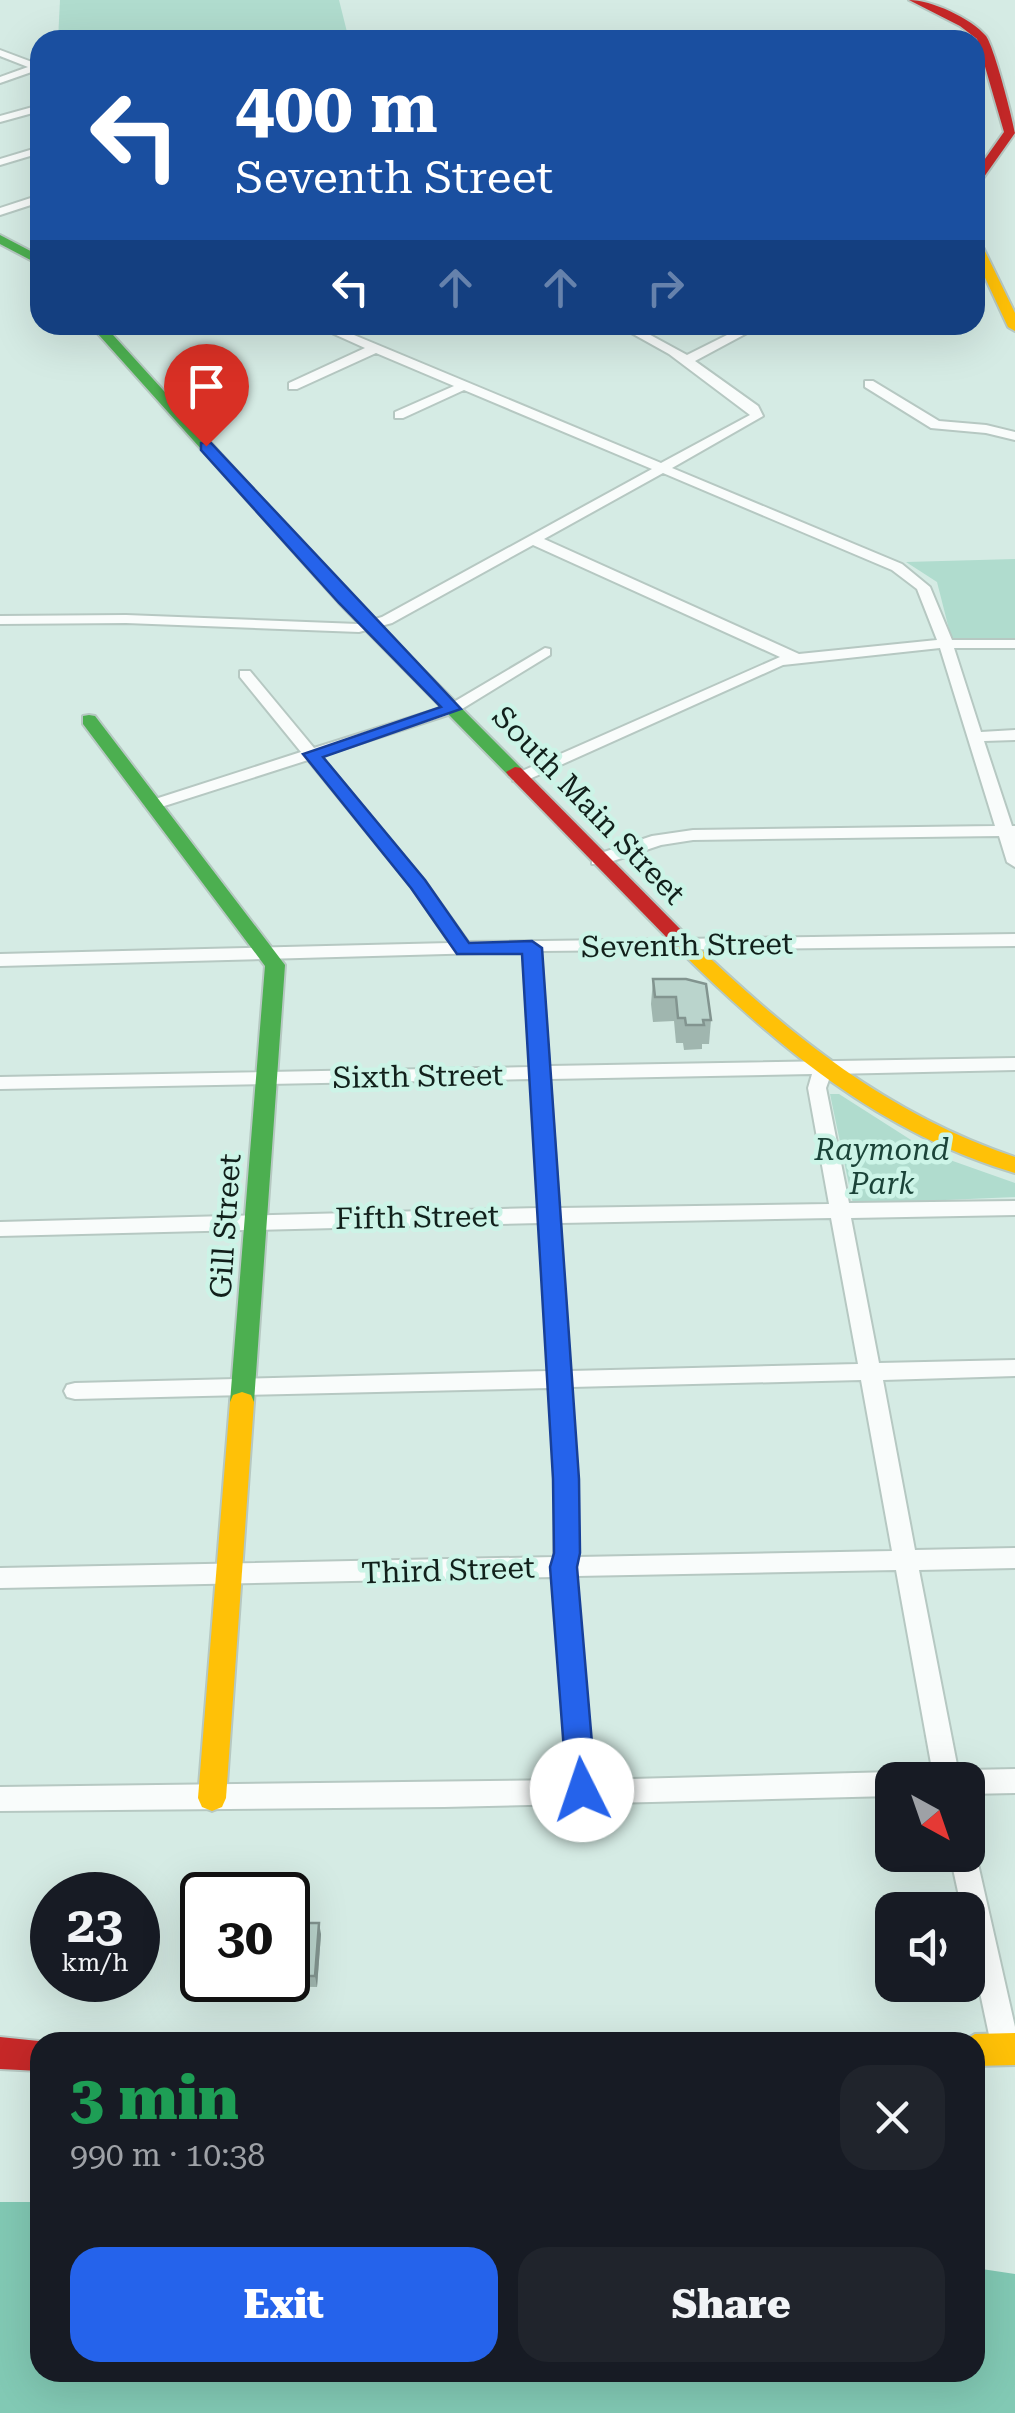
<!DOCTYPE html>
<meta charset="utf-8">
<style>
body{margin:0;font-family:"Roboto Serif",serif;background:#20242c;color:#f1f3f6;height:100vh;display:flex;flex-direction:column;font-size:38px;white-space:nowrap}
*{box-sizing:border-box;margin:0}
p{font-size:32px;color:#9ea1a6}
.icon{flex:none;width:55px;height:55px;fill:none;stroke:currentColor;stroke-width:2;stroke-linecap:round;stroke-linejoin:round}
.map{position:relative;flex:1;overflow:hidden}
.drawer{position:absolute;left:30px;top:2032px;width:955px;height:350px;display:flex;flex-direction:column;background:#171b24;border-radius:30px;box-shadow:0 10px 40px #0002}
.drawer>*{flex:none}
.banner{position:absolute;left:30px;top:30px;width:955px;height:305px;border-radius:30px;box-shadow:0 10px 40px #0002;background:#1a4fa0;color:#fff;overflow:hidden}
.needle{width:65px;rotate:140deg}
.fabs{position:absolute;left:875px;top:1762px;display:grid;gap:20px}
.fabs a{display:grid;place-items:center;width:110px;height:110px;border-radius:20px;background:#171b24;box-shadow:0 10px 40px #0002;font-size:50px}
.speed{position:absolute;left:30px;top:1872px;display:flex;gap:20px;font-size:50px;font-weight:700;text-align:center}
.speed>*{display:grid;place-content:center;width:130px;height:130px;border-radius:50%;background:#171b24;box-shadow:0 10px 40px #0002;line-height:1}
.speed small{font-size:25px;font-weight:400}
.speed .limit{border:5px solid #111;border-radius:15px;background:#fff;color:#111}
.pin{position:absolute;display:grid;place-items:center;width:85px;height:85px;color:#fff;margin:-102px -42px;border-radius:50% 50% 50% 0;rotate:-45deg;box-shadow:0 0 10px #0007}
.pin .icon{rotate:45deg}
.me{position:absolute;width:110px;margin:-55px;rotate:356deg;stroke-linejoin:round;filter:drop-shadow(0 0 8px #0008)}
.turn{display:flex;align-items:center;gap:35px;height:210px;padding:0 40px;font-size:45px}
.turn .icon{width:130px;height:130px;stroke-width:2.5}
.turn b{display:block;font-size:70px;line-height:85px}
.lanes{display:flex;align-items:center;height:95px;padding:0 40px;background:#0003;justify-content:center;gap:50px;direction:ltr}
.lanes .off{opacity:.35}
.round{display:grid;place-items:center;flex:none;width:105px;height:105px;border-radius:30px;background:#20242c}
.summary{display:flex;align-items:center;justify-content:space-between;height:170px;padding:0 40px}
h1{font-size:60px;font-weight:800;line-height:75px;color:#1e9e55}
.button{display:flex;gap:20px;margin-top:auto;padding:20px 40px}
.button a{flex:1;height:115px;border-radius:30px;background:#2563eb;color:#fff;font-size:40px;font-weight:800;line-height:115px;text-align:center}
.button a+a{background:#20242c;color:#f1f3f6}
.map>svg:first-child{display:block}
.green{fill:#b0dcce}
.water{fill:#82c9b4}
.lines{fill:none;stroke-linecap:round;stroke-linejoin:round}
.street-casing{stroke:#b6c8c2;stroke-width:4}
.fast-casing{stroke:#b6c8c2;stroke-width:4}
.slow-casing{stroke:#b6c8c2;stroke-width:4}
.jam-casing{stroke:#b6c8c2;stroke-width:4}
.street{fill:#f9fcfb;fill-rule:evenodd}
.fast{fill:#4caf50;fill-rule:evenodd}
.slow{fill:#ffc107;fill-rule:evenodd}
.jam{fill:#c62828;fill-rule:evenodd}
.wall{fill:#a0b6af}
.shaded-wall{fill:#82948f}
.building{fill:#bad4cc;stroke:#82948f;stroke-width:2.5}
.route{fill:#2563eb;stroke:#184099;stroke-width:2.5}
.labels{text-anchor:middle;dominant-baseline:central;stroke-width:9;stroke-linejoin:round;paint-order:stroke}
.street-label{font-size:30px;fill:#11201b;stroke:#ccf4e7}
.park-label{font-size:30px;font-style:italic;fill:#1b4439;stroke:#ccf4e7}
</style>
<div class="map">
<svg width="1015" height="2413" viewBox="0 0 1015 2413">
<rect width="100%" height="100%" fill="#d5ebe4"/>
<g class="green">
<path d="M60 0H339L349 40H58Z"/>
<path d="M1015 559V641H961L951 637 937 582 906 562Z"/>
<path d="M830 1094H839L933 1154 1015 1183V1197L853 1204Z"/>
</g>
<path class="water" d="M0 2202H40V2372H975V2268L1015 2274V2413H0Z"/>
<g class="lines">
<g class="street-casing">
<g id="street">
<path d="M0 50 40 65V69L0 83V77L28 67 0 56Z"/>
<path d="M40 105V111L0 122V116Z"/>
<path d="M40 147V153L0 165V159Z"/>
<path d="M40 195V202L0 215V208Z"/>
<path d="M314 325H330L661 463 750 415 669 354 617 325H632L687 355 747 325H762L695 361 758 406 763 416 672 468 902 564 930 587 952 640H1015V648H954L981 732 1015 730V740L984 741 1012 826H1015V867L1007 862 999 836 693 840 661 845 604 864H592V856L652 836 693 830 995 826 940 648 783 665 525 781H513V775L780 657 533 545 392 623 359 632 126 623 0 624V616L126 615 358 624 382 617 652 469 464 390 403 418H395V412L454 386 376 353 297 389H289V383L365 348ZM663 473 892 570 917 589 937 640 799 654 544 539Z"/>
<path d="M865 381H873L939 421 986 425 1015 432V440L986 433 931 428 865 387Z"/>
<path d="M545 648 550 649V655L457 712 321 756 424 880 468 942 1015 934V946L541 951 549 1066 1015 1058V1070L831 1074 826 1088 849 1203 1015 1201V1215L851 1218 879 1363 1015 1360V1376L883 1380 915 1550 1015 1548V1568L919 1570 959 1775 968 1770 1015 1769V1793L968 1794V1780H934L896 1570 576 1576 593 1780 892 1772 903 1780H892V1796L444 1807 0 1811V1787L568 1780 553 1577 0 1588V1568L554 1557 555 1479 549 1388 75 1399 67 1397 64 1391 67 1385 75 1383 548 1371 540 1223 0 1236V1222L539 1208 531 1079 0 1089V1077L530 1067 523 952 0 966V954L450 943 412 888 308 760 158 808 152 810 144 805 146 802 301 752 240 677V671H250L314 748 447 706ZM812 1074 808 1088 829 1204 559 1208 550 1079ZM831 1218 858 1364 570 1371 560 1223ZM861 1380 892 1551 578 1557 577 1479 571 1387Z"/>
<path d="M968 1845 976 1855 1015 2027V2059L1006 2063 996 2059 992 2049 968 1936V1910H962L950 1855H968Z"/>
</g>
</g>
<g class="fast-casing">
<g id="fast">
<path d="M0 235 40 256V265L0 244Z"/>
<path d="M90 325H104L351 597 521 768V776H509L339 603Z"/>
<path d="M89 715 95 716 285 965 254 1402 251 1409 242 1412 233 1409 230 1402 265 966 83 724V716Z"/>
</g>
</g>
<g class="slow-casing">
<g id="slow">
<path d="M975 239 981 243 1015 313V331L1008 327 975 256Z"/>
<path d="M683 937 690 939C786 1032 886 1114 1015 1157V1173C879 1133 775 1045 676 947L673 943Z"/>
<path d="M242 1392 251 1395 254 1402 226 1798 222 1807 212 1811 202 1807 198 1798 230 1402 233 1395Z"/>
<path d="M1015 2033V2065L975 2066V2042H962L975 2034Z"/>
</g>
</g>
<g class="jam-casing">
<g id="jam">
<path d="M909 0C931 0 971 18 986 36 994 47 1012 116 1015 133L979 184 975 185V173L1004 132 977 39 960 26Z"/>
<path d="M515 767 521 768 690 939 693 943 690 947H676L509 776 506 772Z"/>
<path d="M0 2037 48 2042H40V2071L0 2069Z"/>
</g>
</g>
<use href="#street" class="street"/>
<use href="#fast" class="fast"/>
<use href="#slow" class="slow"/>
<use href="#jam" class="jam"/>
</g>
<g class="wall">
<path d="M653 979 711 1020 709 1044H702V1049L684 1050 683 1043H676L674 1021 653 1022 651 1004Z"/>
<path d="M288 1923 321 1934 317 1987 268 1986 267 1980H288Z"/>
</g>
<path class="shaded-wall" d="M319 1923 321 1934 317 1987 315 1976Z"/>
<g class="building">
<path d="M653 979H686L706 984 711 1020H703L704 1025H686L685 1018H678L676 997H655Z"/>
<path d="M288 1923H319L315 1976H288Z"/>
</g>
<path class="route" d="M201 443H211L461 709 323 757 425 880 469 943 532 941 542 948 579 1479 580 1553 577 1567 596 1790 592 1799 582 1803 571 1799 567 1790 550 1567 554 1553 553 1479 522 954H457L411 888 303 754 441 707 339 603 201 450Z"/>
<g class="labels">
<g class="street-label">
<text transform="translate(589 805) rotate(46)">South Main Street</text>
<text transform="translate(687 945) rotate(-1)">Seventh Street</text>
<text transform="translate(418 1076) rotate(-1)">Sixth Street</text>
<text transform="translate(417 1217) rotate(-1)">Fifth Street</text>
<text transform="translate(225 1226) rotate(-86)">Gill Street</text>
<text transform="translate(448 1570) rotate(-2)">Third Street</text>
</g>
<g class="park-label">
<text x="882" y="1149">Raymond<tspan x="882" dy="34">Park</tspan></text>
</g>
</g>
</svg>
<div class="fabs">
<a><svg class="needle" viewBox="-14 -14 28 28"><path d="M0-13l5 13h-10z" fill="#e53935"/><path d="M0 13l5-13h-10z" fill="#9ea1a6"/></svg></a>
<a><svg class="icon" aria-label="sound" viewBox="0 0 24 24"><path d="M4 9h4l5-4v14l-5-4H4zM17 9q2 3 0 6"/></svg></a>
</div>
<div class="speed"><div>23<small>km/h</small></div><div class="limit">30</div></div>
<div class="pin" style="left:206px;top:446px;background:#d93025"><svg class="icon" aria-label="arrive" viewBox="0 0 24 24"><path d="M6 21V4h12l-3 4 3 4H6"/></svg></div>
<svg class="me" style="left:582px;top:1790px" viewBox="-20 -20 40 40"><circle r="19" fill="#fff"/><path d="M0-13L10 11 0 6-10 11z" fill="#2563eb"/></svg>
<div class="banner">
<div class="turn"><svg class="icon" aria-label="left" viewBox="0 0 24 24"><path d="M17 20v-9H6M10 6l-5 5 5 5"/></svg><div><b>400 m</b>Seventh Street</div></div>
<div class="lanes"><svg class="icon" aria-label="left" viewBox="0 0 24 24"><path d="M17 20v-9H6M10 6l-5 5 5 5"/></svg><svg class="icon off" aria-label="ahead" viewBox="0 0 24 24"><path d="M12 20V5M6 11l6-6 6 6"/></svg><svg class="icon off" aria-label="ahead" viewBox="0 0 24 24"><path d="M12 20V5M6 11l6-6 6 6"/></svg><svg class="icon off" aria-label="right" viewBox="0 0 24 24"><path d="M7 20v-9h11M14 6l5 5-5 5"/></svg></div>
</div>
<section class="drawer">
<div class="summary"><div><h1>3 min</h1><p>990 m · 10:38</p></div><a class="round"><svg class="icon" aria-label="close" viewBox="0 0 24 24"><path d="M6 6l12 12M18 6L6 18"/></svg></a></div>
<div class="button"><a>Exit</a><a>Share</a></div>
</section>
</div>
